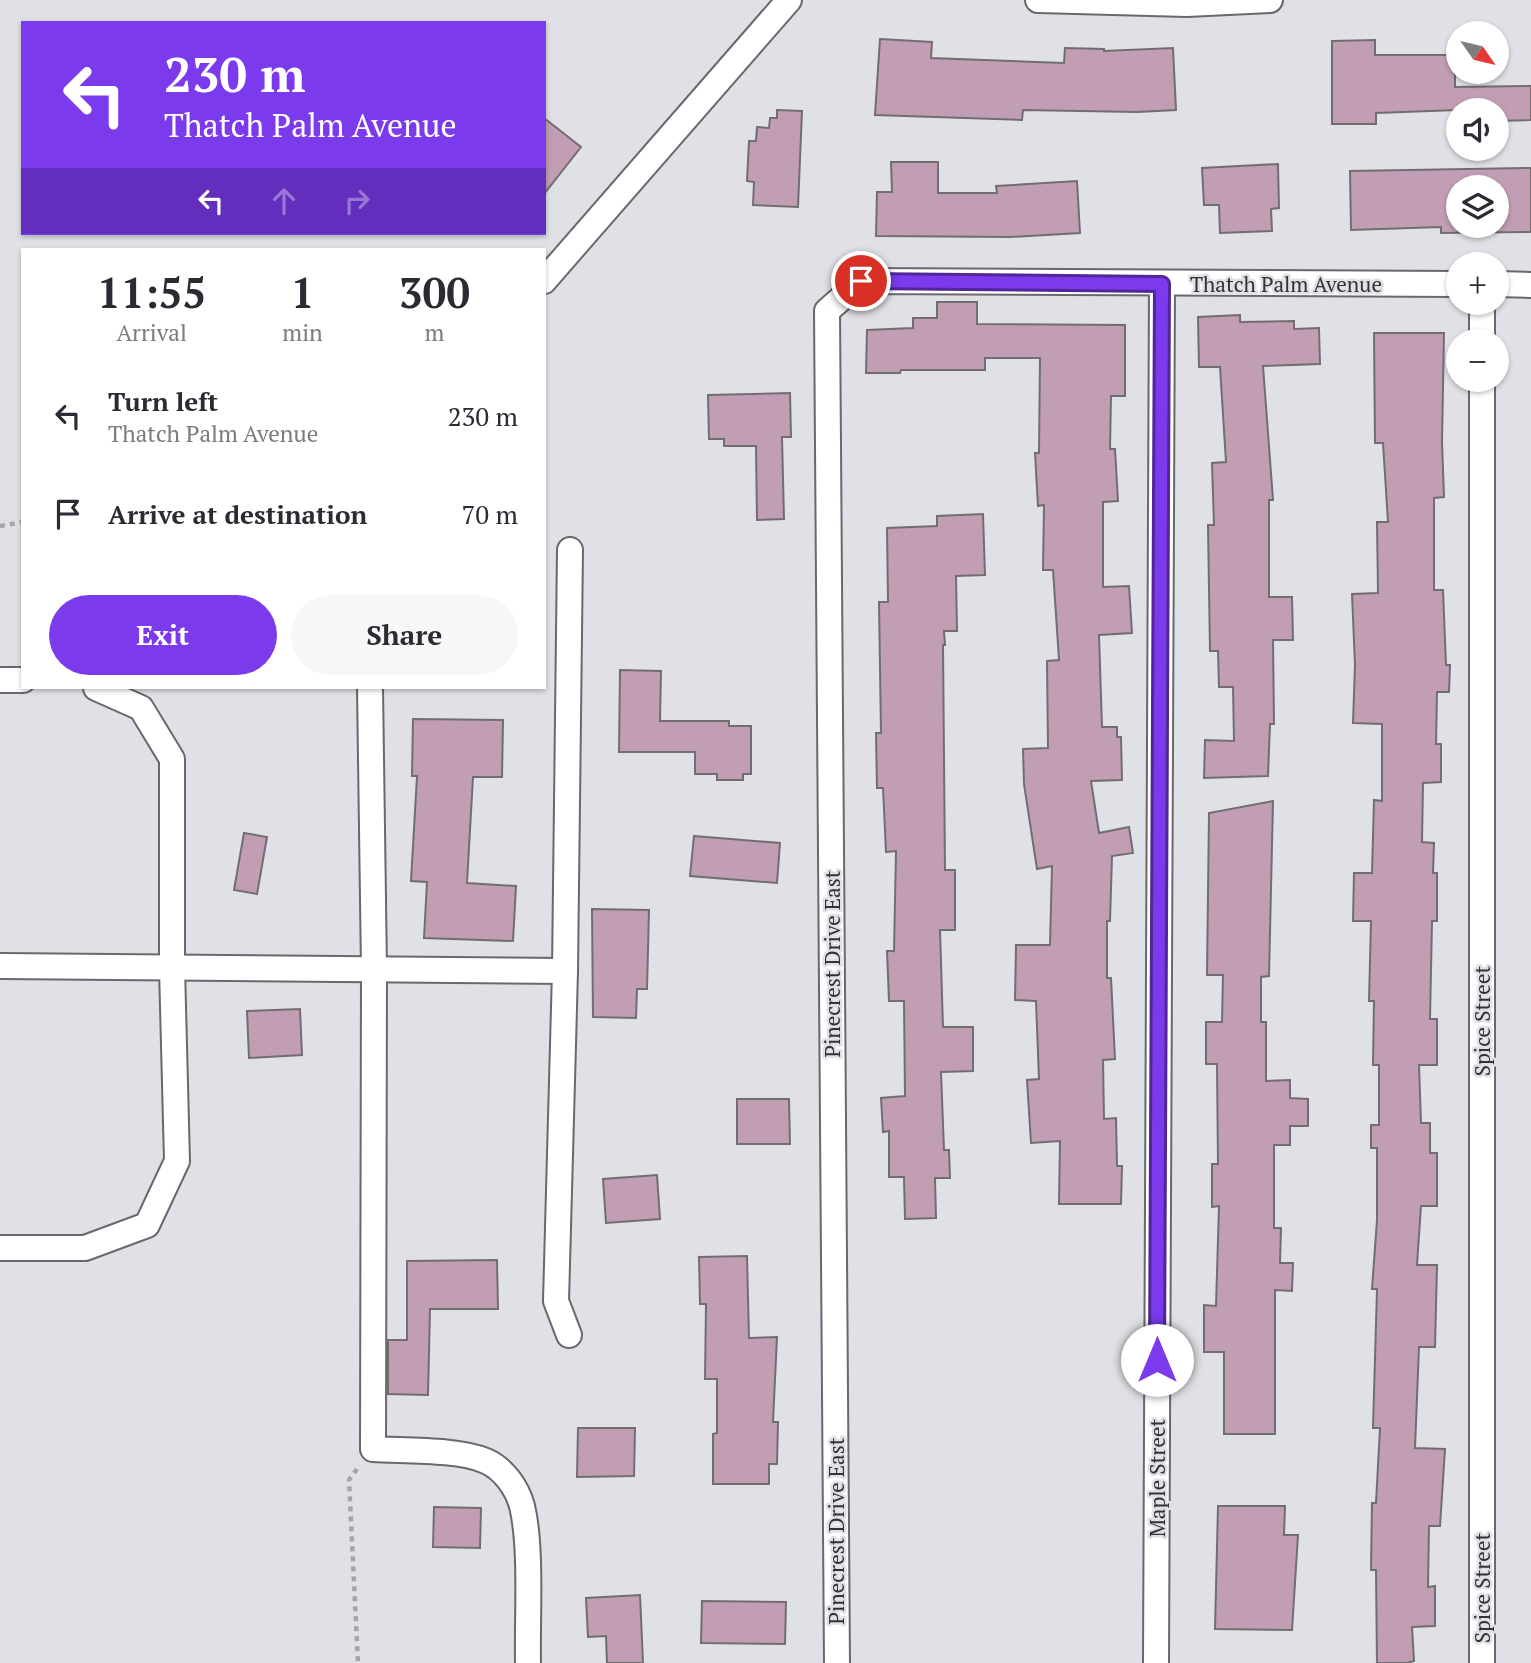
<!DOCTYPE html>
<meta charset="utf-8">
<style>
body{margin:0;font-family:"PT Serif",serif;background:#f7f7f7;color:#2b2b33;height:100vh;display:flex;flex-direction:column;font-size:26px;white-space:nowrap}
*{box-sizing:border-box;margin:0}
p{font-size:23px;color:#7c7c81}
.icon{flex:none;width:38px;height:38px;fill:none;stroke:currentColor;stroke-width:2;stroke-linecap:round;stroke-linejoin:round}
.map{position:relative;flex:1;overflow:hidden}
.sheet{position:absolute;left:21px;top:248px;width:525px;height:441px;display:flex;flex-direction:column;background:#fff;border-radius:0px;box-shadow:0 2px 5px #0004}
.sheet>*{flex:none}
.guide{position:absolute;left:21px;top:21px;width:525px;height:214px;border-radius:0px;box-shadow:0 2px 5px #0004;background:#7c3aed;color:#fff;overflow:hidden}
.needle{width:46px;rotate:124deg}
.tools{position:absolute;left:1446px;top:21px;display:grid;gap:14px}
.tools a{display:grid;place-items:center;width:63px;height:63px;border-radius:50%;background:#fff;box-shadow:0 2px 5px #0004;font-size:35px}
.pin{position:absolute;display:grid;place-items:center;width:60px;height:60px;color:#fff;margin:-30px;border:4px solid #fff;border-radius:50%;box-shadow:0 2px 7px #0007}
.me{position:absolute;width:77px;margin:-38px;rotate:0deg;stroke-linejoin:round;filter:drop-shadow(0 0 5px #0008)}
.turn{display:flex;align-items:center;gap:24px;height:147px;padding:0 28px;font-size:32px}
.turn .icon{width:91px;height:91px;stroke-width:2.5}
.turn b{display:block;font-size:49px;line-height:60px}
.lanes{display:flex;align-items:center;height:66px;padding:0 28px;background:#0003;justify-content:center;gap:35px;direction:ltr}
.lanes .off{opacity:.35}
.eta{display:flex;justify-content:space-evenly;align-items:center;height:119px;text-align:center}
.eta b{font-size:42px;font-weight:600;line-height:49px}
.primary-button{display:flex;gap:14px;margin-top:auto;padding:14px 28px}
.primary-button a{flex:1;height:80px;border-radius:42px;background:#7c3aed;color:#fff;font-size:28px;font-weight:600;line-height:80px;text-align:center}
.primary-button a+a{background:#f7f7f7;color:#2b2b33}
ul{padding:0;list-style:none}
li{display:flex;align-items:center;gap:21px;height:98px;padding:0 28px}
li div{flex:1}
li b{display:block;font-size:26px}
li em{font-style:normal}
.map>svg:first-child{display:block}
.building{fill:#c29eb4;stroke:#726d70;stroke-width:2;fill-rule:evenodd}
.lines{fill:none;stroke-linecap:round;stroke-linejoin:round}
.street-casing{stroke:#68686d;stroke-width:28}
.path{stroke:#a5a5a9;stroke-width:4.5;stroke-dasharray:5 5;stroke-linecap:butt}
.street{stroke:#fff;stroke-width:24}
.route-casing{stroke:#51269a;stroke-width:18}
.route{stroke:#7c3aed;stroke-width:12}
.labels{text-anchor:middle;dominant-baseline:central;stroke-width:5;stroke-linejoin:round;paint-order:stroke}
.street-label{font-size:21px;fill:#333335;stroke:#e0e1e6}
</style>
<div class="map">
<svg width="1531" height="1663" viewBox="0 0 1531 1663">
<rect width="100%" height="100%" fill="#e0e1e6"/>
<g class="building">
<path d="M880 39 932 42 931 58 1064 63 1065 48 1104 49V51L1173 48 1176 110 1137 112 1023 110 1022 120 875 115Z"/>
<path d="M1375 40V55H1455V87L1531 86V120L1496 121V110H1458L1376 113V124H1332V41Z"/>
<path d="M777 110 802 111 798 207 753 205 754 182 747 181 749 141H756L757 127 769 128 770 118H777Z"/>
<path d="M544 118 581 147 544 194Z"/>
<path d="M891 162H938V193H997L996 186 1077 181 1080 233 1010 237 876 236 877 192H892Z"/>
<path d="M1278 164 1279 208 1271 209 1272 231 1220 233 1219 205H1204L1202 168Z"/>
<path d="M1531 168V232L1441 233V227L1351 230 1350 171ZM1458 187H1496V226H1458Z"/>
<path d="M937 302H977V324L1125 325V396H1111L1110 449H1115L1118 501 1103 502V587L1129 586 1132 633 1099 635 1102 727H1117V737H1121L1122 780 1091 781 1099 833 1129 827 1133 853 1112 856 1110 921H1107V978H1111L1115 1059 1103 1060 1104 1119 1116 1118 1117 1166H1122L1121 1204H1059L1060 1141 1031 1143 1027 1080 1039 1079 1036 1001 1015 1000 1016 945H1050L1052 866 1037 869 1024 784 1023 749 1048 748 1047 661 1059 660 1053 570H1043L1044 505 1038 506 1035 453H1039L1040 358H985V370H901L900 373H866L867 330 913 328V318H937Z"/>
<path d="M1240 315V322L1294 321V329L1319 328 1320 364 1263 366 1273 500H1269V597H1292L1293 640H1273L1274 724H1270L1268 776 1204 778 1205 740 1234 741 1233 687H1219L1218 651H1210L1208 525H1214L1212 463 1226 462 1220 367H1199L1198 317Z"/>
<path d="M1374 333H1444L1442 442 1444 497 1434 498V590H1443L1446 665H1450L1449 692H1437L1436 744H1441V782L1423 783 1422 842 1434 843 1433 873H1437V921H1432L1430 1019H1437V1065H1419L1421 1123H1430V1153H1437V1206H1421L1417 1265H1437L1435 1347H1419L1415 1448 1445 1449 1440 1526H1429L1428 1587 1435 1586V1626L1412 1627 1414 1661 1407 1663H1377L1376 1570H1371L1372 1503H1376L1380 1428H1373L1377 1289H1372L1377 1220V1148H1371V1125H1379V1065H1373L1374 1001H1369L1371 921H1353L1354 873H1372L1374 800 1382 801V724L1353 723 1355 665 1352 594 1378 593 1377 522H1388L1383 443H1375Z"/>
<path d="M790 393 791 437H782L784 519 757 520 756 446H724V439H709L708 395Z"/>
<path d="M983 514 985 575 956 576 957 631H944L945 645H943L945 870H955V930H940L943 1027H973V1071L941 1072 944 1150H949L950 1178H935L936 1218 905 1219 904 1177H889V1131L883 1132 881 1098 905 1096 904 1001H889L887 951H894L896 851 886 852 883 788H877L876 733H881L879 602H888L887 528 937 526V516Z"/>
<path d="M620 670 661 671 660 721H729V726H751V774H743V780H717V774H695V752H619Z"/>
<path d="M413 719 503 720 502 777H473L467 883 516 886 513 941 424 938 427 882 411 881 417 776H412Z"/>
<path d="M1273 801 1269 976 1261 977V1022H1266V1081L1290 1080V1098L1308 1099V1126H1290V1145H1274V1228H1281L1280 1263H1293L1292 1291 1275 1290V1434H1224V1352H1204V1305L1216 1306 1219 1206 1212 1207V1164H1218L1217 1064H1206V1022H1222L1223 975H1207L1209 813Z"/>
<path d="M244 833 267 837 257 894 234 890Z"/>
<path d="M694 836 780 843 777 883 690 876Z"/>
<path d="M592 909 649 910 647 989H637L636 1018 593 1017Z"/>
<path d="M300 1009 302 1055 249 1058 247 1011Z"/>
<path d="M737 1099H789L790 1144H737Z"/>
<path d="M657 1175 660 1219 606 1223 603 1179Z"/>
<path d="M747 1256 749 1338 777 1337 773 1422H778L777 1464H769V1484H713V1434L717 1433V1379H705L706 1304H700L699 1257Z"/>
<path d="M497 1260 498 1309H430L428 1395 388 1394V1340H407V1261Z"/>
<path d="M578 1428H635L634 1476 577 1477Z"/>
<path d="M1218 1506H1285L1284 1535H1298L1292 1630 1215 1629Z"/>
<path d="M434 1507 481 1508 480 1548 433 1547Z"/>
<path d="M640 1595 643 1663H607L606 1636 588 1637 586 1598Z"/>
<path d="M702 1601 786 1602 785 1644 701 1643Z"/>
</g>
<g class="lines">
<g class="street-casing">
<g id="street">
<path d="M1038 0 1187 4 1270 0"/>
<path d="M544 281 789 0"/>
<path d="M1496 284 1531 285"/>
<path d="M1482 341V303"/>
<path d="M0 680H23"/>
<path d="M370 688 374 970 373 1449C404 1451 459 1449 486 1461 504 1469 517 1488 522 1506 532 1547 527 1619 528 1663"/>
<path d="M0 966 565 971"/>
<path d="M0 1248H85L147 1225 177 1161 172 968V759L141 708 96 688"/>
<path d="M569 1335 556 1301 565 971 570 550"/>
<path d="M837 1663 827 311 861 281 1458 284"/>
<path d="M1156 1663 1162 284"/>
<path d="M1482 1663V380"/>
</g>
</g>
<g class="path">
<path d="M0 526 23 522"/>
<path d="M357 1469 349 1480 358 1663"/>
</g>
<use href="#street" class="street"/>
</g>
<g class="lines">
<g class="route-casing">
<path id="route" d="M861 281 1162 284 1157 1360"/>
</g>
<use href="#route" class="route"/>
</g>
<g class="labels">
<g class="street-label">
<text x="1286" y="284">Thatch Palm Avenue</text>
<text transform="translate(832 964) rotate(-90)">Pinecrest Drive East</text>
<text transform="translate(1482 1021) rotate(-90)">Spice Street</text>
<text transform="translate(1157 1478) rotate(-90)">Maple Street</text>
<text transform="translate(836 1531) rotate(-90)">Pinecrest Drive East</text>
<text transform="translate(1482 1588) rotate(-90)">Spice Street</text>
</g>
</g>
</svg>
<div class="tools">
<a><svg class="needle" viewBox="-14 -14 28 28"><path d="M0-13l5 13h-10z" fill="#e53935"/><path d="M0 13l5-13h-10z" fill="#7c7c81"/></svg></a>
<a><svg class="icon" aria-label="sound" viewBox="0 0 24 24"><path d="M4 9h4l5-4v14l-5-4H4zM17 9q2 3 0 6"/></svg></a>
<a><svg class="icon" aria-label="layers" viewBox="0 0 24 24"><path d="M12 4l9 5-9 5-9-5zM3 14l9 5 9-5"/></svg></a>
<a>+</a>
<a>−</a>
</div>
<div class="pin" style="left:861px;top:281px;background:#d93025"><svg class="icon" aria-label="arrive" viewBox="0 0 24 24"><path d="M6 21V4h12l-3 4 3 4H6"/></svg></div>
<svg class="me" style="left:1157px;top:1360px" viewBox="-20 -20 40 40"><circle r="19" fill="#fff"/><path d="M0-13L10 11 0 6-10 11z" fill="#7c3aed"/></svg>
<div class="guide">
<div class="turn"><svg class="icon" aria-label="left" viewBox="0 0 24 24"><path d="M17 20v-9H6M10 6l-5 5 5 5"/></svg><div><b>230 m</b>Thatch Palm Avenue</div></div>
<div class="lanes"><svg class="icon" aria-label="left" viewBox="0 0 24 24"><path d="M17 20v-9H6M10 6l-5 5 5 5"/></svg><svg class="icon off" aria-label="ahead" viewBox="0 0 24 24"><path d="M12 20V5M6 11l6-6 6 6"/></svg><svg class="icon off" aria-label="right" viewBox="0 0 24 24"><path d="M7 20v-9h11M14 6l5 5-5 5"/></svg></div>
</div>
<section class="sheet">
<div class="eta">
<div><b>11:55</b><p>Arrival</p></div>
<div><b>1</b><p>min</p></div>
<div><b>300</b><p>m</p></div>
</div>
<ul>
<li><svg class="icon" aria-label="left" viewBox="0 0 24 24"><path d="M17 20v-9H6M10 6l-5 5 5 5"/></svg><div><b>Turn left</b><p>Thatch Palm Avenue</p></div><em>230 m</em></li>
<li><svg class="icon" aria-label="arrive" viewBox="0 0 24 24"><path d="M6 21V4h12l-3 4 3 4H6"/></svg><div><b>Arrive at destination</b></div><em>70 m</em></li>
</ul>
<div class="primary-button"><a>Exit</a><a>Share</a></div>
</section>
</div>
